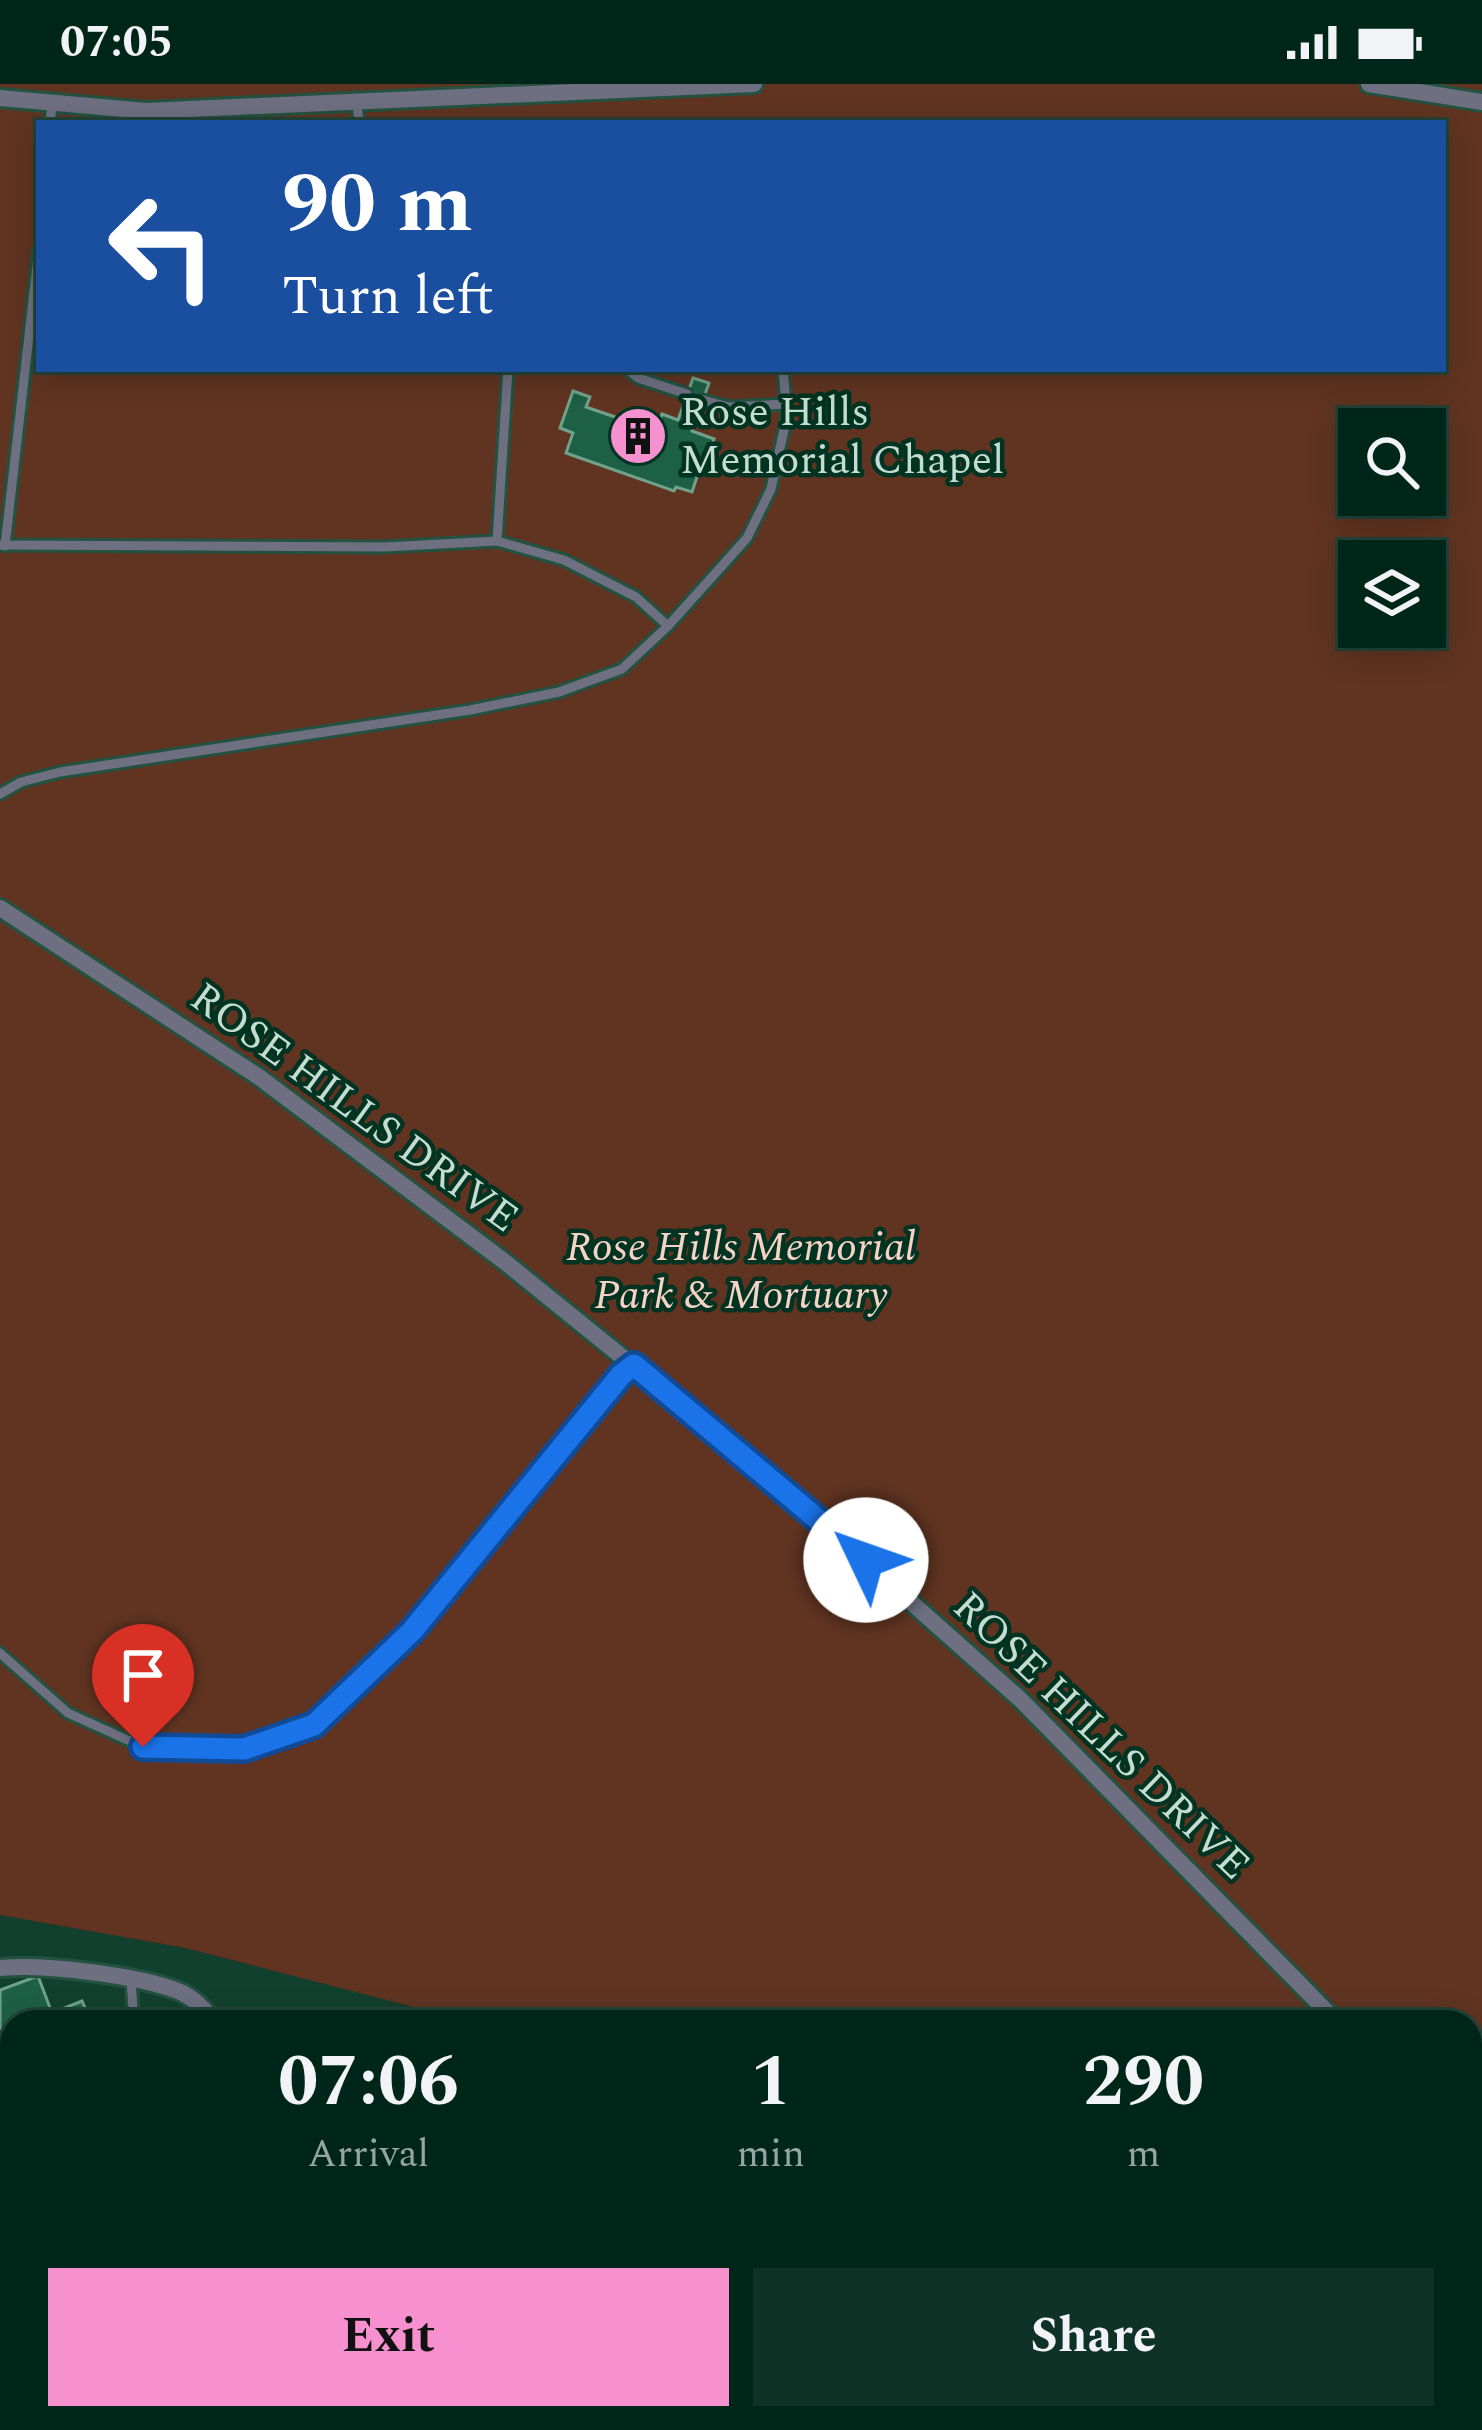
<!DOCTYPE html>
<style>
body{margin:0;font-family:Spectral,serif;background:#0e3226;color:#f1f3f6;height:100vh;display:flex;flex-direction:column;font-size:45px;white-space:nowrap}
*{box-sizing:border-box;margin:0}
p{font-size:39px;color:#95a5a2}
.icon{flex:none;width:66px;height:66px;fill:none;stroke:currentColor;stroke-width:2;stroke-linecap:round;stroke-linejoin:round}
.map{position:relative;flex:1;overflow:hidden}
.drawer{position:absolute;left:0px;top:1926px;width:1482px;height:420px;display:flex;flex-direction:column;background:#002619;border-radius:36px 36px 0 0;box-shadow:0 6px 30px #0003,0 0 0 3px #224338}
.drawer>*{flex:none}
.guide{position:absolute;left:36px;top:36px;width:1410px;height:252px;border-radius:0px;box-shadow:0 6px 30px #0003,0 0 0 3px #224338;background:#1a4fa0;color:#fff;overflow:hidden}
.controls{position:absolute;left:1338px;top:324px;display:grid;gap:24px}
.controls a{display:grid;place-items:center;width:108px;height:108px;border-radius:0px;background:#002619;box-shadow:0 6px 30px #0003,0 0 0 3px #224338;font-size:60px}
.pin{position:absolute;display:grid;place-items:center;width:102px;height:102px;color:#fff;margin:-123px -51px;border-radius:50% 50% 50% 0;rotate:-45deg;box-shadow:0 0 12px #0007}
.pin .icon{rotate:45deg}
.me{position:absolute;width:132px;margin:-66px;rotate:312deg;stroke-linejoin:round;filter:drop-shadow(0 0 9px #0008)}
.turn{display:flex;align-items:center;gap:42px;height:252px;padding:0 48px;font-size:54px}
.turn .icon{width:156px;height:156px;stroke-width:2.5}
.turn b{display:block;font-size:84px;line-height:102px}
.eta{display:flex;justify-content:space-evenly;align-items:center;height:204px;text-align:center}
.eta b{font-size:72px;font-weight:700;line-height:84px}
.action{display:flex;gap:24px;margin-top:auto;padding:24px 48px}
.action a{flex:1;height:138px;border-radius:0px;background:#f790cf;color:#111;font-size:48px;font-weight:700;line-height:138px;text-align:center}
.action a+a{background:#0e3226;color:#f1f3f6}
.status{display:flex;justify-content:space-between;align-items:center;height:84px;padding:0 60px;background:#002619;direction:ltr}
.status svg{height:33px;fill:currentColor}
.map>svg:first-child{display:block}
.built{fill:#12402f}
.green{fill:#603421;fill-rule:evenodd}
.building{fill:#1d6046;stroke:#70a18a;stroke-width:3}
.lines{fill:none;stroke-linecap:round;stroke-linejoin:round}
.service-casing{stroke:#235240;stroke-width:15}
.minor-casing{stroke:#235240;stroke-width:22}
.path{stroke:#466f5f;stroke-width:4.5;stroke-dasharray:12 6;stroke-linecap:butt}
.service{stroke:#6e6f81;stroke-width:9}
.minor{stroke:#6e6f81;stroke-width:16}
.route-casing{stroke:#114b97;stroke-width:30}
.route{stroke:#1a73e8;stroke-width:21}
.labels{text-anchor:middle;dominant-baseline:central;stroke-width:9;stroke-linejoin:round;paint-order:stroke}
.poi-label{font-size:42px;fill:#c4ddd0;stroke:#003321;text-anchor:start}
.street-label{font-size:42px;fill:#c4ddd0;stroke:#003321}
.park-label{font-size:42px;font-style:italic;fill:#f6d3c4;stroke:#003321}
</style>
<div class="status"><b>07:05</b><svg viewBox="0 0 49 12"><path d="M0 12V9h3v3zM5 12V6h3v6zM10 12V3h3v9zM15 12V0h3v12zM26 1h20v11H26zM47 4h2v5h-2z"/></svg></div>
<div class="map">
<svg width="1482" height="2346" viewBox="0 0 1482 2346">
<rect width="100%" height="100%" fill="#003321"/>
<path class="built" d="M0 1831 185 1864 471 1938H12V2334H1405L1416 2346H0Z"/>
<path class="green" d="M0 0H1482V2346H1416L1405 2334H1470V1938H471L185 1864 0 1831ZM39 39H1443V285H39ZM1359 345H1425V411H1359ZM1359 477H1425V543H1359Z"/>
<g class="building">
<path d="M693 294 709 299 692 347 714 355 708 374 712 375 709 384 699 387 692 408 676 403 674 407 566 369 573 349 560 344 573 307 590 313 586 323 656 347 662 330 678 336Z"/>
<path d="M38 1892 52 1929 82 1917 91 1938H12V1999L0 2003V1906Z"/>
<path d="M969 2334H1096L1106 2346H965L962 2343Z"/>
</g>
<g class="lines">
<g class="service-casing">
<g id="service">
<path d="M357 20 359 39"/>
<path d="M50 39 52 22"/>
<path d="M627 285 638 294 687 310"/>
<path d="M703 316 729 323 786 320"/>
<path d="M497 457 508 285"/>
<path d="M0 461 384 463 497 457 564 476 636 513 668 542"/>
<path d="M5 462 39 164"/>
<path d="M0 710 21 698 60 688 470 626 559 608 622 585 668 542 747 454 771 405 787 332 783 285"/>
<path d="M0 1569 68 1629 143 1663 244 1665 314 1641 412 1547 621 1291 634 1281"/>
<path d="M131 1897 134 1938"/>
<path d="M0 2010 12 2006"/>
<path d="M0 2125 12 2121"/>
<path d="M0 2267 12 2265"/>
<path d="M1244 2334 1255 2346"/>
<path d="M891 2346 897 2334"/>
</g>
</g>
<g class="minor-casing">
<g id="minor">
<path d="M1369 0 1482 18"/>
<path d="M0 14 146 27 754 0"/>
<path d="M0 824 259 993 505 1178 768 1391 1021 1616 1337 1938"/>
<path d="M0 1884C45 1880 136 1891 178 1907 191 1912 207 1926 213 1938"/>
<path d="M0 2052 12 2048"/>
<path d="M1470 2097 1482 2114"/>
<path d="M0 2320 12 2318"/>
<path d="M445 2334 465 2346"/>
</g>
</g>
<path class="path" d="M861 2344H866L868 2334"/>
<use href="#service" class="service"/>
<use href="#minor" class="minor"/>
</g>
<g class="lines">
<g class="route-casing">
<path id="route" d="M143 1663 244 1665 314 1641 412 1547 621 1291 634 1281 866 1476"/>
</g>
<use href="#route" class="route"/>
</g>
<defs>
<g id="building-disc" transform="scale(3)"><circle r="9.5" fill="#f790cf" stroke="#003321"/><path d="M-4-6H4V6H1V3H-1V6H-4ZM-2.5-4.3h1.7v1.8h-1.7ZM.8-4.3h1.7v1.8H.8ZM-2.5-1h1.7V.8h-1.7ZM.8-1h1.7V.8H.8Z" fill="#111"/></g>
</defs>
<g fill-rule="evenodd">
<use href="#building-disc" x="638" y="352"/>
</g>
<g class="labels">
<g class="poi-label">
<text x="680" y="328">Rose Hills<tspan x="680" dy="48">Memorial Chapel</tspan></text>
</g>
<g class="street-label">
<text transform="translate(354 1024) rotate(36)">ROSE HILLS DRIVE</text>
<text transform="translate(1101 1652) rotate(44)">ROSE HILLS DRIVE</text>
</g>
<g class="park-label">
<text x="741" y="1163">Rose Hills Memorial<tspan x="741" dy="48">Park &amp; Mortuary</tspan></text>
</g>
</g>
</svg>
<div class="controls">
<a><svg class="icon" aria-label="search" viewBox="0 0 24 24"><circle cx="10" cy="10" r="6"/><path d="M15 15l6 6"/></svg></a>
<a><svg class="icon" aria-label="layers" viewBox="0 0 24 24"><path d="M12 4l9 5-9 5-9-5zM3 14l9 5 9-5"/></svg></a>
</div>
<div class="pin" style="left:143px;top:1663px;background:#d93025"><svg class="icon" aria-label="arrive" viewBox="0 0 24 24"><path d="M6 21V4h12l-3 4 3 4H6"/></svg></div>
<svg class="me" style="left:866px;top:1476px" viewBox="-20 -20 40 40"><circle r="19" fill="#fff"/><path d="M0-13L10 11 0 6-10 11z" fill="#1a73e8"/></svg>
<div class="guide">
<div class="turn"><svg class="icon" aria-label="left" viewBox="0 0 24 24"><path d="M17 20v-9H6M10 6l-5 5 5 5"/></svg><div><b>90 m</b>Turn left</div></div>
</div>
<section class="drawer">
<div class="eta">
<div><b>07:06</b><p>Arrival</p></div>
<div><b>1</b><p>min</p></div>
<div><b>290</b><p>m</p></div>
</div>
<div class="action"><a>Exit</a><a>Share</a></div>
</section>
</div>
